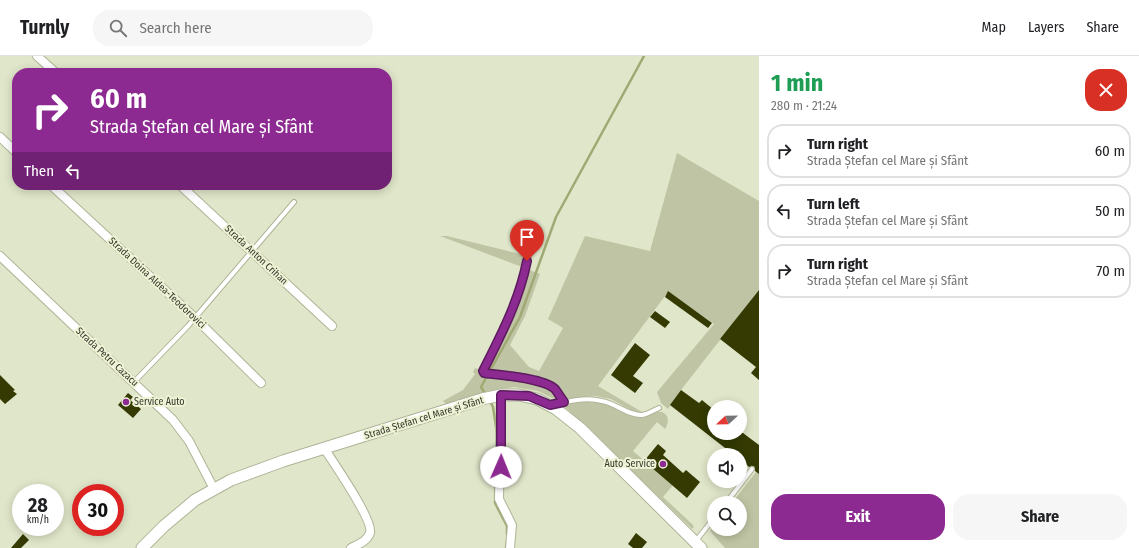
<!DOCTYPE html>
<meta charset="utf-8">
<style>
body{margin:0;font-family:"Fira Sans Condensed",sans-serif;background:#f6f6f6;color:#202124;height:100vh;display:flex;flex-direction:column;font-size:15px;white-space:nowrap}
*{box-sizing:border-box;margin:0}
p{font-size:13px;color:#757577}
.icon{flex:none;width:22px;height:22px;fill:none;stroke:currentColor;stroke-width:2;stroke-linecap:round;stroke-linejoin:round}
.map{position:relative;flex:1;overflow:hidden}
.sheet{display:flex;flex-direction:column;background:#fff;width:380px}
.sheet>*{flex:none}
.top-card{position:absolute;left:12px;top:12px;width:380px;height:122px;border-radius:16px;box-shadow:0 2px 10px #0003;background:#8d2a91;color:#fff;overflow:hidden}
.needle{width:26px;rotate:248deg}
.tools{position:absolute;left:707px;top:344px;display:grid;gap:8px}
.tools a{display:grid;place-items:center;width:40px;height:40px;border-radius:50%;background:#fff;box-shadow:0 2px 10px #0003;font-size:20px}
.speed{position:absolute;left:12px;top:428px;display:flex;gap:8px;font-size:20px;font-weight:700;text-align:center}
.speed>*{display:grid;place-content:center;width:52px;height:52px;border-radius:50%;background:#fff;box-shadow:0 2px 10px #0003;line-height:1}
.speed small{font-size:10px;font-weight:400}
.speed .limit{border:6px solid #d22;background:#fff;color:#111}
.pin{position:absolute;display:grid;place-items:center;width:34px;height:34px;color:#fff;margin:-41px -17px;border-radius:50% 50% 50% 0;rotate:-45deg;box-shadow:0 0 4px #0007}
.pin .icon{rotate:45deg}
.me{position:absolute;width:44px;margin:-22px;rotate:1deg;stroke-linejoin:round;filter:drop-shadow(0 0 3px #0008)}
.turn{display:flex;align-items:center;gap:14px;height:84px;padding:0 12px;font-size:18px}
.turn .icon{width:52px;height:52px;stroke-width:2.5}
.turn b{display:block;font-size:28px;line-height:34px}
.then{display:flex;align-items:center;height:38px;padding:0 12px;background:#0003;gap:8px;font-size:15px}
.round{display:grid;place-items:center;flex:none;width:42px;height:42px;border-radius:16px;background:#f6f6f6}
.headline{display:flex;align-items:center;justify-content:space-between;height:68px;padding:0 12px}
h1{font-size:24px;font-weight:700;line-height:30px;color:#1e9e55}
.cta{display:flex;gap:8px;margin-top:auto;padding:8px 12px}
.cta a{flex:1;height:46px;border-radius:16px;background:#8d2a91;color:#fff;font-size:16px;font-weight:700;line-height:46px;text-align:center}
.cta a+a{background:#f6f6f6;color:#202124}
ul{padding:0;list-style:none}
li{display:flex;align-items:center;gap:12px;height:54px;margin:0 8px 6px;padding:0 4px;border:2px solid #e0e0e0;border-radius:16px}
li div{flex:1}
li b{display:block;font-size:15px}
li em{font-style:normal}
header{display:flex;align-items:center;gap:24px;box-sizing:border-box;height:56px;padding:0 20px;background:#fff;border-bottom:1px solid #e0e0e0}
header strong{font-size:19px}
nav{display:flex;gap:22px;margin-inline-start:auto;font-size:14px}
.search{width:280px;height:36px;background:#f6f6f6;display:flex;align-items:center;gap:10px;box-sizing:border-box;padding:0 14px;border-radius:16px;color:#757577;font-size:15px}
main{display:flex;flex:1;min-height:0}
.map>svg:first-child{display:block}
.green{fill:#bfc5a4}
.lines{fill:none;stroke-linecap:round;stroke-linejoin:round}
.stream{stroke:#a0a973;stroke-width:2.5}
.building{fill:#343a02}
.service-casing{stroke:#afb498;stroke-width:6}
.minor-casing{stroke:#afb498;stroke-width:10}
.secondary-casing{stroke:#afb498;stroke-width:13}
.service{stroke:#fff;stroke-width:4}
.minor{stroke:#fff;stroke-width:8}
.secondary{stroke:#fff;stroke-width:11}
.route-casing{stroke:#5c1b5e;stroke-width:10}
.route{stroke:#8d2a91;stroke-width:7}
.poi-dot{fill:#8d2a91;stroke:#eef3d5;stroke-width:1.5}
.labels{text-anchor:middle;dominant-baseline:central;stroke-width:4;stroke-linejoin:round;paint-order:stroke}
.street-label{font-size:10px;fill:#35372b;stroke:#eef3d5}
.poi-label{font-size:10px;fill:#35372b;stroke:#eef3d5;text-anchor:start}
</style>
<header>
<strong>Turnly</strong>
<div class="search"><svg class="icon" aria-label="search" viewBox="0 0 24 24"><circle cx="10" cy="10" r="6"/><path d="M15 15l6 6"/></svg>Search here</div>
<nav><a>Map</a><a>Layers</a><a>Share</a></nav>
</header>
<main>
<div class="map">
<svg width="759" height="492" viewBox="0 0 759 492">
<rect width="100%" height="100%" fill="#e0e6c9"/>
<g class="green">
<path d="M677 97 759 145V234L681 334 668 353 661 347 657 336 714 268 668 236 598 330 642 356H634L611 343 595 340 556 344 538 335 514 331 490 335 446 348 443 345 463 334 475 318 473 316 475 312 480 314 491 295 521 230 522 211 440 180H447L524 199 522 211 540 218 525 260 510 289 529 311 539 315 563 272 548 263 585 180 650 195Z"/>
<path d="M582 346C591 346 603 346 612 350 619 353 626 359 634 361 644 364 654 352 664 357 670 361 668 368 665 373L657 366 633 395 673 429 663 441 692 468 694 471 692 473 563 349Z"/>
<path d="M756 416 759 418V492H725L710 475 714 470V473H740V447H732Z"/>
</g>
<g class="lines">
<g class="stream">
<path d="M486 339 481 331 520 261 556 161 644 0"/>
<path d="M490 345 493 351 497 377"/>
<path d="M496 394 495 447 507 470V478"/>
<path d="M506 492 507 485"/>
</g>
</g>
<g class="building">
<path d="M759 234V324L751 317 756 311 720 283Z"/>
<path d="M668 235 712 267 708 272 665 241Z"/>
<path d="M655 255 670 266 665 272 650 261Z"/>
<path d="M635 287 650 299 633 320 643 327 635 337 611 319Z"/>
<path d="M0 319 15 334 13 335 17 338 5 348 0 343Z"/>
<path d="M681 334 699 347 702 344 714 354V377H743L759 389V418L755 415 754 410 749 411 740 403V399H734L670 349Z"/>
<path d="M128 337 133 341 130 344 141 353 133 362 118 349Z"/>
<path d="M658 388 666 395 663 399 683 417 686 414 700 426 687 442 644 405Z"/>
<path d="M636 477 647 486 642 492H633L628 488Z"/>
<path d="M23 478 29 484 21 492H11Z"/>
</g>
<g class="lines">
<g class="service-casing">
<g id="service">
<path d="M530 195 522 230 511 259 483 315 484 317C500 319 543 322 555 333 558 337 561 342 564 346"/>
<path d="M134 326 188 270 294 146"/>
<path d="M553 349C569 345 585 341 602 345 615 347 629 360 642 359 648 358 654 354 659 352"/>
<path d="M726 447 752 413"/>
<path d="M695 486 714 462"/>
</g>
</g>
<g class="minor-casing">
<g id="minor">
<path d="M37 0 56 17"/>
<path d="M0 81 17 97"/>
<path d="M51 129 194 261 261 327"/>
<path d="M180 129 332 270"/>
<path d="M0 200 173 364 189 385 214 433"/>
<path d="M501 339 499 443 512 469 510 492"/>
<path d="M324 392C333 406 374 465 370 477 367 485 359 488 351 492"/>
</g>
</g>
<g class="secondary-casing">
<path id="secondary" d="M142 492 164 470 195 444 231 424 283 405 482 343 501 339H519L537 343 556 353 580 372 701 492"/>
</g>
<use href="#service" class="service"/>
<use href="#minor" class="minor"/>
<use href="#secondary" class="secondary"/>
</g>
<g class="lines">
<g class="route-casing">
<path id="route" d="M501 411V339L529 340 550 349 564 346C561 342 558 337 555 333 543 322 500 319 484 317L483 315C501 279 519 245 527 205"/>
</g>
<use href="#route" class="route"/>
</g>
<g class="poi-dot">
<circle cx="126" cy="346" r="4"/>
<circle cx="663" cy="408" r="4"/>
</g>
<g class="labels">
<g class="street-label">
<text transform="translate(256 199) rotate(43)">Strada Anton Crihan</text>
<text transform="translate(157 227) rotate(43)">Strada Doina Aldea-Teodorovici</text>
<text transform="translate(107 301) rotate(43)">Strada Petru Cazacu</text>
<text transform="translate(424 362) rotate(-17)">Strada Ștefan cel Mare și Sfânt</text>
</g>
<g class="poi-label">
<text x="134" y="346">Service Auto</text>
<text x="655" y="408" text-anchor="end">Auto Service</text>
</g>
</g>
</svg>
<div class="tools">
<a><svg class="needle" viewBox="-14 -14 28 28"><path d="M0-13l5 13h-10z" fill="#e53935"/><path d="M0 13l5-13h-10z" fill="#757577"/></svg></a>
<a><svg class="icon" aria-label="sound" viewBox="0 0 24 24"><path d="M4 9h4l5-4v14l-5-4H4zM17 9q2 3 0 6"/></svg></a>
<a><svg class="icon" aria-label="search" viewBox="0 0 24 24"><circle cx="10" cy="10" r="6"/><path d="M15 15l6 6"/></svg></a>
</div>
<div class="speed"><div>28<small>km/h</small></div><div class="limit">30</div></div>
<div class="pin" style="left:527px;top:205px;background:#d93025"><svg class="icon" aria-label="arrive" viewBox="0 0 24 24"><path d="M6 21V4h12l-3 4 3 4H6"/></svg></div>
<svg class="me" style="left:501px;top:411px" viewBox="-20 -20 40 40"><circle r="19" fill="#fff"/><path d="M0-13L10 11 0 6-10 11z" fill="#8d2a91"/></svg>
<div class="top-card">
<div class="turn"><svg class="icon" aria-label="right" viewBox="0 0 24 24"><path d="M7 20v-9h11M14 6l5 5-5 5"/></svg><div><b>60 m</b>Strada Ștefan cel Mare și Sfânt</div></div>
<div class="then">Then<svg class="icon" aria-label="left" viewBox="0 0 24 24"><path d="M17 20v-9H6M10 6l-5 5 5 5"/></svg></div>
</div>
</div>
<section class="sheet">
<div class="headline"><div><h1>1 min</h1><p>280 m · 21:24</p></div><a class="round" style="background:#d93025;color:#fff"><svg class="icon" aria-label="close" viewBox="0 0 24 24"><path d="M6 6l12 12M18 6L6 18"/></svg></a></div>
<ul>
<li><svg class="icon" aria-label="right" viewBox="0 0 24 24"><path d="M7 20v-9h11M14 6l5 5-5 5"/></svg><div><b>Turn right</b><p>Strada Ștefan cel Mare și Sfânt</p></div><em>60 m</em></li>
<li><svg class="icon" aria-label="left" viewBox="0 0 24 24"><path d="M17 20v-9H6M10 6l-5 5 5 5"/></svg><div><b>Turn left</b><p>Strada Ștefan cel Mare și Sfânt</p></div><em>50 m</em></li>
<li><svg class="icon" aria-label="right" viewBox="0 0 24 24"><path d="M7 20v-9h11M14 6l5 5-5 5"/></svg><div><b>Turn right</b><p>Strada Ștefan cel Mare și Sfânt</p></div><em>70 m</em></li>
</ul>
<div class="cta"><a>Exit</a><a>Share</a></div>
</section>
</main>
